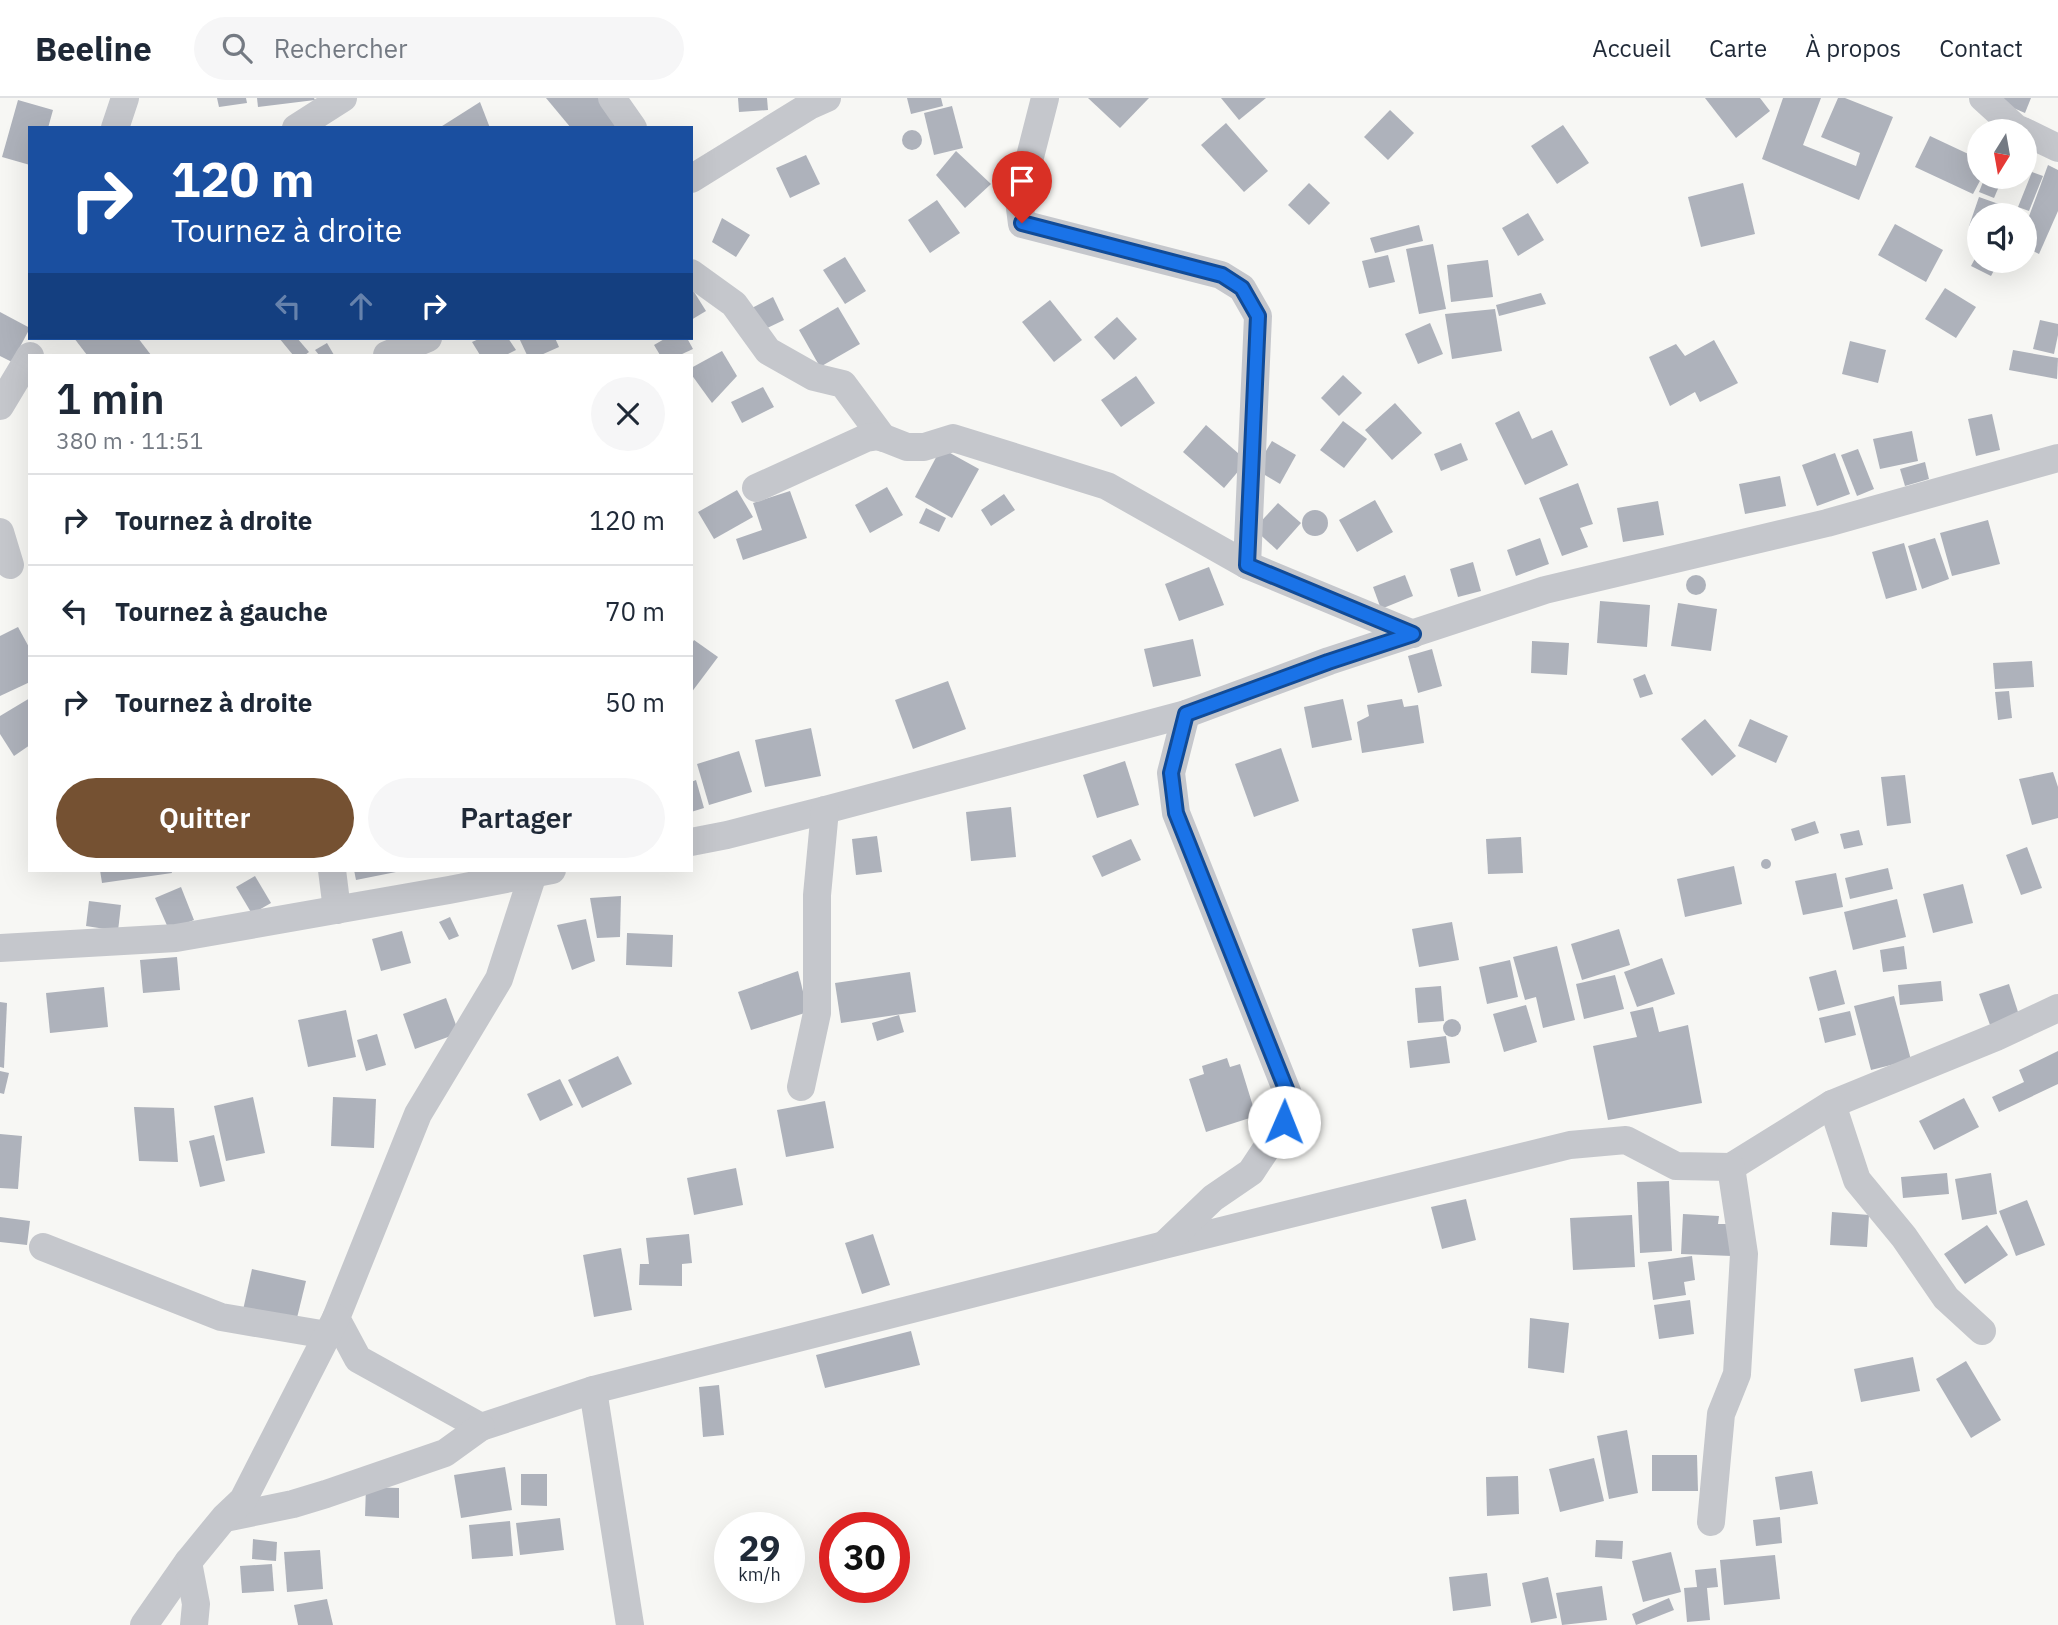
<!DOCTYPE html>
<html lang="fr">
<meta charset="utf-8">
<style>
body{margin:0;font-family:"IBM Plex Sans",sans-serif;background:#f6f6f7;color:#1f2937;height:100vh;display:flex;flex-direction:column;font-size:26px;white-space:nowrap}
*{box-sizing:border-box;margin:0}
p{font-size:23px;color:#747a83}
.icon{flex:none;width:38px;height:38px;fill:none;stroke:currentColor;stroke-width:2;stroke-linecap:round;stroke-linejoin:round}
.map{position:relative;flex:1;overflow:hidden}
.panel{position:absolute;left:28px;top:256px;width:665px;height:518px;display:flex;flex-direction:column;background:#fff;border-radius:0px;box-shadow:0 7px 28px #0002}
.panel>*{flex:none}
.hud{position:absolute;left:28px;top:28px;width:665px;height:214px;border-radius:0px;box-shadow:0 7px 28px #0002;background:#1a4fa0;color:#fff;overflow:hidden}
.needle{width:46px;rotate:191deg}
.controls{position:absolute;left:1967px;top:21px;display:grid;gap:14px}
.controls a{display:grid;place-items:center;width:70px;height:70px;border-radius:50%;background:#fff;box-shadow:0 7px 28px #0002;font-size:35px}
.speed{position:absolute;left:714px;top:1414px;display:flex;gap:14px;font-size:35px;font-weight:700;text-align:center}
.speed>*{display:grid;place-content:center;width:91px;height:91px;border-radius:50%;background:#fff;box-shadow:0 7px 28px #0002;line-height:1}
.speed small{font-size:18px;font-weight:400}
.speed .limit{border:10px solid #d22;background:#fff;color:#111}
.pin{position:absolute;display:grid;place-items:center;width:60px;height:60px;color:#fff;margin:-72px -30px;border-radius:50% 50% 50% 0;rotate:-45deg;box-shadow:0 0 7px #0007}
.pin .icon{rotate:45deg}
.me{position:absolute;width:77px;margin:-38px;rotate:1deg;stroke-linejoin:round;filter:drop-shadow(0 0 5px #0008)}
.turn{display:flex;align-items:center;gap:24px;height:147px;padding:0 28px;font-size:32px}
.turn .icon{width:91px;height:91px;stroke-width:2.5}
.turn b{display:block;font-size:49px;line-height:60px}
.lanes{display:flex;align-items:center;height:66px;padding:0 28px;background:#0003;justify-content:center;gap:35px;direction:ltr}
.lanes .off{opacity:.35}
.round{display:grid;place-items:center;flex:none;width:74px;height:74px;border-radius:37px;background:#f6f6f7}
.headline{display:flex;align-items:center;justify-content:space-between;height:119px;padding:0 28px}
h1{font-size:42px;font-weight:600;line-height:52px}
.cta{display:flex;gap:14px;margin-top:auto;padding:14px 28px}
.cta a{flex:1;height:80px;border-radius:42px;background:#755132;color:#fff;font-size:28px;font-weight:600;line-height:80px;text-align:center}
.cta a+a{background:#f6f6f7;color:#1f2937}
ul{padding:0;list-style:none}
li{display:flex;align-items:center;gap:21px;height:91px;padding:0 28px;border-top:2px solid #e0e1e3}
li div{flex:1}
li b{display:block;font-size:26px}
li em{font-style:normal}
header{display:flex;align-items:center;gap:42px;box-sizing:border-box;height:98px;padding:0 35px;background:#fff;border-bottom:2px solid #e0e1e3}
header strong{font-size:33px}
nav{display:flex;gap:38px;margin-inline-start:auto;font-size:24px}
.search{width:490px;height:63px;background:#f6f6f7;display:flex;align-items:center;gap:18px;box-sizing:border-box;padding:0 24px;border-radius:38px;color:#747a83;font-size:26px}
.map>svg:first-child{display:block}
.building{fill:#aeb2bb}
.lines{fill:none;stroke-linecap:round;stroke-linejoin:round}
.minor{stroke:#c5c7cc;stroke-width:28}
.route-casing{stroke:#114b97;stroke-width:18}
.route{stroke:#1a73e8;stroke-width:12}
</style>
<header>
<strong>Beeline</strong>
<div class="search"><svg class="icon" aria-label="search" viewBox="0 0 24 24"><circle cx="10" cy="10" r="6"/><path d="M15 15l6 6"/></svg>Rechercher</div>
<nav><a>Accueil</a><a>Carte</a><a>À propos</a><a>Contact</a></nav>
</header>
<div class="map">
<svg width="2058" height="1527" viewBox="0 0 2058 1527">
<rect width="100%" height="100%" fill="#f7f7f4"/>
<g class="building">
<path d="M217 0H246L247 5 219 9Z"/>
<path d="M257 0H314L315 2 258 9Z"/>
<path d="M546 0H600L622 30H571Z"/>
<path d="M738 0H767L768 12 739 14Z"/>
<path d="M907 0H941L943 8 911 16Z"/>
<path d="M1088 0H1149L1120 30Z"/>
<path d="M1221 0H1266L1239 22Z"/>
<path d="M1705 0H1760L1770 13 1736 40Z"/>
<path d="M1783 0H1821L1803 47 1856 68 1860 55 1821 39 1838 0H1845L1893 19 1859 102 1762 61Z"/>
<path d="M2004 0H2031L2025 15 2002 5Z"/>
<path d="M18 2 53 12 48 30H30V67L2 59Z"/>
<path d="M480 4 490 30H439Z"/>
<path d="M952 8 963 50 934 57 924 15Z"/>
<path d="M1390 12 1414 35 1388 62 1364 39Z"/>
<path d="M1226 25 1268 73 1244 94 1201 47Z"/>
<path d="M1563 27 1589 65 1557 86 1531 48Z"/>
<circle cx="912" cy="42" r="10"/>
<path d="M1930 38 1979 61V79H1982L1973 96 1915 69Z"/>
<path d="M956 53 991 86 965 110 936 77Z"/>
<path d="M806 57 820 86 790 100 776 70Z"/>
<path d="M2048 67 2058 72V113L2039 156 2025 149V129Z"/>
<path d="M2032 74 2043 78 2029 113 2018 109Z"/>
<path d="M1985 79H2003L1994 100 1979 94Z"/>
<path d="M1309 85 1330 105 1309 127 1288 107Z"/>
<path d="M1743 85 1755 136 1701 149 1688 99Z"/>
<path d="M1979 99 2024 115 2023 117H1979V132L1969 128Z"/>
<path d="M937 102 960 135 930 155 908 122Z"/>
<path d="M1528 115 1544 142 1518 158 1502 130Z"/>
<path d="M722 120 750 137 736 159 712 144Z"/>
<path d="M1895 126 1943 152 1926 184 1878 157Z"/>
<path d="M1419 127 1423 143 1375 155 1370 140Z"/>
<path d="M1433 146 1446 211 1419 216 1406 151Z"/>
<path d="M1979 153V163H1999L1991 178 1971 168Z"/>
<path d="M1388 157 1395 184 1369 190 1362 163Z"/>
<path d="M845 159 866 193 845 206 823 172Z"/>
<path d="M1488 162 1493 199 1451 204 1447 167Z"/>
<path d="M691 189 706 213 691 222Z"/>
<path d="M1945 190 1976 209 1956 240 1925 221Z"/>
<path d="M1541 195 1546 206 1499 218 1496 207Z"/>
<path d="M773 199 784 222 761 233 750 211Z"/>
<path d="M1050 202 1082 242 1054 264 1022 224Z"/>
<path d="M838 209 860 246 820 269 799 232Z"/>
<path d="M1495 211 1502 253 1452 261 1445 216Z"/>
<path d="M0 214 30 230 12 264 0 258Z"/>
<path d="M1117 219 1137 241 1114 262 1094 239Z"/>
<path d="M2040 222 2058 226V237L2054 256 2033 251Z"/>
<path d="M1430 225 1443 256 1418 266 1405 236Z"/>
<path d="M74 240H138L151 257H87Z"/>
<path d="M279 240H297L309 254 305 257H293Z"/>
<path d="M481 240H508L516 252 506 257H480L472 244Z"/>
<path d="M519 240H555L559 249 541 257H527Z"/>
<path d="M666 240H687L693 251 680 257H660L654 247Z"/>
<path d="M1714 242 1738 285 1700 304 1695 294 1670 308 1649 259 1676 246 1685 258Z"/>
<path d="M1850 243 1886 252 1878 285 1842 276Z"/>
<path d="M327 245 334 257H319L315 252Z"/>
<path d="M2013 252 2058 260 2057 281 2009 272Z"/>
<path d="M722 253 737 278 712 305 691 276V270Z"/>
<path d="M1343 277 1362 295 1339 318 1321 300Z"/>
<path d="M1136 278 1155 305 1121 329 1101 302Z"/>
<path d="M763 289 774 309 742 325 731 304Z"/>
<path d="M1395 305 1422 335 1392 362 1365 332Z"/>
<path d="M1519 313 1532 341 1552 332 1568 367 1525 387 1495 325Z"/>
<path d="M1992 316 2000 352 1976 358 1968 321Z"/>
<path d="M1343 323 1367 341 1344 370 1320 352Z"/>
<path d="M1206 327 1247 363 1224 390 1183 354Z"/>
<path d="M1912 333 1918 363 1880 371 1873 341Z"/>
<path d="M1272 343 1296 357 1280 386 1255 371Z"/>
<path d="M1461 345 1468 362 1441 373 1434 356Z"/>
<path d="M941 350 979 371 952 420 915 399Z"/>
<path d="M1858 351 1874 391 1857 398 1841 357Z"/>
<path d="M1835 355 1850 396 1817 408 1802 367Z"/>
<path d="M1925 364 1929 381 1905 388 1900 371Z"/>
<path d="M1780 378 1786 408 1745 416 1739 386Z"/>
<path d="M1578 385 1593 426 1580 430 1588 449 1562 458 1539 400Z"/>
<path d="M887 389 903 417 870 435 855 407Z"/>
<path d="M737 392 753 419 714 441 698 414Z"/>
<path d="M790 393 807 440 743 462 736 441 762 432 753 405Z"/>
<path d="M1004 396 1015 412 991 428 981 412Z"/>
<path d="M1375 402 1393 434 1357 454 1339 422Z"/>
<path d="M1658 403 1664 437 1623 444 1617 410Z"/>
<path d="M1278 405 1301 425 1277 452 1254 431Z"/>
<path d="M926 410 946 420 939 434 919 425Z"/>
<circle cx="1315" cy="425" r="13"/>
<path d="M1988 422 2000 466 1952 478 1940 435Z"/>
<path d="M1540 440 1549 466 1516 478 1507 452Z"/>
<path d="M1935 440 1949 481 1922 491 1908 448Z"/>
<path d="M1904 445 1917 492 1886 501 1872 454Z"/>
<path d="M1473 464 1481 493 1458 499 1450 471Z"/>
<path d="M1209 469 1224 507 1179 523 1165 486Z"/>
<path d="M1405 477 1413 498 1381 511 1373 489Z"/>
<circle cx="1696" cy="487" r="10"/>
<path d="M1600 503 1650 507 1647 549 1597 545Z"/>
<path d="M1678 505 1717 511 1711 553 1671 548Z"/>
<path d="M18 529 30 551V584L0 598V538Z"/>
<path d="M1193 541 1201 578 1153 589 1144 551Z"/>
<path d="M694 542 718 559 691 595V547Z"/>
<path d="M1532 543 1569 545 1567 577 1531 575Z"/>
<path d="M1432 551 1442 588 1418 595 1408 558Z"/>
<path d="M2032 563 2034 589 1995 591 1993 565Z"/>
<path d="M1645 576 1653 596 1640 600 1633 581Z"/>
<path d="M948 583 966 631 913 651 895 602Z"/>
<path d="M2009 593 2012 620 1998 622 1995 594Z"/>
<path d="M30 600V647L14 658 0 636V618Z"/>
<path d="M1343 601 1352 642 1312 650 1304 609Z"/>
<path d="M1402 601 1404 609 1418 607 1424 645 1362 655 1357 624 1369 618 1367 607Z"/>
<path d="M1705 621 1736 658 1712 678 1681 641Z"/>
<path d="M1750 621 1788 638 1776 665 1738 648Z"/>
<path d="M811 630 821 678 765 689 755 642Z"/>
<path d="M1281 650 1299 703 1254 719 1235 666Z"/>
<path d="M739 653 752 694 709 707 697 666Z"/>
<path d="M1125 663 1139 707 1097 720 1083 677Z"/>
<path d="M2053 674 2058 689V720L2032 727 2019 681Z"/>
<path d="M1905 677 1911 725 1887 728 1881 679Z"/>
<path d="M696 682 704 710 691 714V684Z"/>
<path d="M1011 709 1016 759 971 763 966 714Z"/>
<path d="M1815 723 1819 735 1795 743 1791 731Z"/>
<path d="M1859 732 1863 747 1844 751 1840 736Z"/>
<path d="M877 738 882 774 856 777 852 741Z"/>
<path d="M1521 739 1523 775 1488 776 1486 741Z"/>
<path d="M1131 741 1141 762 1102 779 1092 758Z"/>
<path d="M2027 749 2042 790 2021 797 2006 757Z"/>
<circle cx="1766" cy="766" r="5"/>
<path d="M1734 768 1742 806 1685 819 1677 781Z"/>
<path d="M1888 770 1893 791 1850 801 1845 780Z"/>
<path d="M100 772H171L172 775 102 785Z"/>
<path d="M354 772H400L401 773 356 782Z"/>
<path d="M1836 775 1843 809 1803 817 1795 783Z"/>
<path d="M255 778 271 805 252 816 236 789Z"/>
<path d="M1963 786 1973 825 1933 835 1923 796Z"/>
<path d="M181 789 194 822 169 832 155 800Z"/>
<path d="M621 798 620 839 597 840 590 800Z"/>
<path d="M1897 801 1906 839 1853 852 1844 814Z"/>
<path d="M89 803 121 807 118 833 86 828Z"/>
<path d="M450 819 459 838 449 842 439 824Z"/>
<path d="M586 821 595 863 572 872 557 827Z"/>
<path d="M1452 824 1459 862 1419 869 1412 831Z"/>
<path d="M1619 831 1630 867 1582 882 1571 846Z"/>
<path d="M402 833 411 865 381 873 372 841Z"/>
<path d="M627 835 673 837 672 869 626 867Z"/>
<path d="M1557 848 1575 922 1543 930 1536 899 1525 902 1513 859Z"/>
<path d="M1904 848 1907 871 1883 874 1880 852Z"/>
<path d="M177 859 180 892 143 895 140 862Z"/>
<path d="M1662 860 1675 896 1637 909 1624 874Z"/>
<path d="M1510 862 1518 899 1487 906 1479 869Z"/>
<path d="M1836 872 1845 906 1818 913 1809 879Z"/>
<path d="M798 873 808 914 751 932 738 894Z"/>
<path d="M910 874 916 914 841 925 835 885Z"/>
<path d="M1615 877 1624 911 1584 921 1576 886Z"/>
<path d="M1941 883 1943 903 1900 907 1898 887Z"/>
<path d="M2009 886 2019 917 1990 927 1979 896Z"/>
<path d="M1441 888 1444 923 1418 925 1415 890Z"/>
<path d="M104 889 108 929 50 935 46 895Z"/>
<path d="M1894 898 1911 962 1871 972 1854 908Z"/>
<path d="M446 900 459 935 415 951 403 916Z"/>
<path d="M0 904 7 905 4 970 0 969Z"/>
<path d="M1526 907 1537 944 1504 954 1493 916Z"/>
<path d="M1653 909 1659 934 1688 927 1702 1005 1608 1022 1593 948 1637 939 1630 914Z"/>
<path d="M346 912 356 959 308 969 298 922Z"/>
<path d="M1850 913 1856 937 1825 945 1819 920Z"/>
<path d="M899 917 904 934 877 943 872 925Z"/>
<circle cx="1452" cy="930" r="9"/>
<path d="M377 936 386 967 366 973 357 942Z"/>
<path d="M1446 938 1450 965 1410 970 1407 943Z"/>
<path d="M2058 953V986L1999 1014 1992 999 2024 984 2019 972Z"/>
<path d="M618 958 632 986 582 1010 568 982Z"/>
<path d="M1227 960 1230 969 1240 966 1256 1018 1206 1034 1189 981 1204 976 1202 968Z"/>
<path d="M0 973 9 975 4 996 0 995Z"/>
<path d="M560 981 573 1007 540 1023 527 996Z"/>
<path d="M253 999 265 1055 226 1063 214 1008Z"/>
<path d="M333 999 376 1001 374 1050 331 1048Z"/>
<path d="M1964 1000 1979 1029 1934 1052 1919 1023Z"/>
<path d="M825 1003 834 1050 786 1059 777 1012Z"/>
<path d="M134 1009 174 1010 178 1064 139 1063Z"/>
<path d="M0 1036 22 1038 18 1091 0 1090Z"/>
<path d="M214 1037 225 1083 200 1089 189 1043Z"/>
<path d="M736 1070 743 1107 694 1117 687 1080Z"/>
<path d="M1947 1075 1949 1096 1903 1100 1901 1079Z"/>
<path d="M1991 1075 1997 1116 1962 1122 1955 1081Z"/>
<path d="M1669 1083 1672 1153 1640 1155 1637 1084Z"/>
<path d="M1466 1101 1476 1142 1442 1151 1431 1109Z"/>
<path d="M2027 1102 2045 1147 2016 1158 1999 1113Z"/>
<path d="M1832 1114 1869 1117 1867 1149 1830 1147Z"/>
<path d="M1683 1116 1719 1118 1718 1126H1733L1732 1158 1681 1156Z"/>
<path d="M1632 1117 1635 1169 1573 1172 1570 1120Z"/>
<path d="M0 1119 30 1123 27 1147 0 1144Z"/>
<path d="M1987 1127 2008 1157 1965 1186 1944 1156Z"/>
<path d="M689 1136 692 1165 682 1166V1188L639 1187 640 1166H649L646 1140Z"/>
<path d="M873 1136 890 1187 862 1196 845 1145Z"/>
<path d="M621 1150 632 1212 594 1219 583 1157Z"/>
<path d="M1692 1158 1695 1182 1684 1184 1686 1197 1653 1202 1648 1164Z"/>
<path d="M252 1171 306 1183 296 1224 243 1212Z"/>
<path d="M1690 1202 1694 1236 1659 1241 1654 1207Z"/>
<path d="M1530 1220 1569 1225 1564 1275 1528 1270Z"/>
<path d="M911 1233 920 1267 825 1290 816 1257Z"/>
<path d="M1913 1259 1920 1293 1861 1304 1854 1271Z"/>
<path d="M1966 1263 2001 1322 1971 1340 1936 1281Z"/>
<path d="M719 1287 724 1337 703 1339 699 1289Z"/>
<path d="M1627 1332 1638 1395 1609 1401 1597 1338Z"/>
<path d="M1652 1357H1697L1698 1393H1652Z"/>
<path d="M1594 1360 1604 1403 1560 1414 1549 1371Z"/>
<path d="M505 1369 512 1412 461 1420 454 1377Z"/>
<path d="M1812 1373 1818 1406 1780 1412 1775 1379Z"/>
<path d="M521 1376H547V1408L521 1407Z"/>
<path d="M1518 1378 1519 1416 1487 1418 1486 1379Z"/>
<path d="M366 1389 399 1390V1420L365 1418Z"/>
<path d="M1780 1419 1782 1445 1756 1448 1753 1422Z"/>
<path d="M560 1420 564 1452 520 1457 516 1425Z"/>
<path d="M510 1423 513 1458 472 1461 469 1427Z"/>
<path d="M253 1441 277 1444 276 1463 252 1461Z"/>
<path d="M1596 1442 1623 1443 1622 1461 1595 1459Z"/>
<path d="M320 1452 323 1491 287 1494 284 1454Z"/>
<path d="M1671 1454 1681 1494 1643 1504 1632 1463Z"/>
<path d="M1775 1457 1780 1501 1724 1507 1720 1462Z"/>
<path d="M272 1466 274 1493 242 1495 240 1468Z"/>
<path d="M1716 1470 1718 1489 1707 1490 1710 1522 1687 1524 1684 1490 1697 1489 1695 1472Z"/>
<path d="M1487 1475 1491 1508 1453 1513 1449 1479Z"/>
<path d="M1548 1479 1557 1520 1531 1525 1522 1485Z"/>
<path d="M1602 1488 1607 1522 1562 1527 1556 1495Z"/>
<path d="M1669 1500 1674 1512 1636 1527 1632 1516Z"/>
<path d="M327 1501 333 1527H298L294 1507Z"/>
</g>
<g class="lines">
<g class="minor">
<path d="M612 0 633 30"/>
<path d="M1045 0 1019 102 1022 126 1221 177 1242 190 1258 218 1247 467"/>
<path d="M1983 0 2016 30 2023 33"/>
<path d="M115 30 125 0"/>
<path d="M296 30 343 0"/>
<path d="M2025 34 2058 50"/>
<path d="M691 81 809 8 827 0"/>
<path d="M691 175 734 206 768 253 814 279 843 286 883 340"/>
<path d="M387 257 428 240"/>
<path d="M0 308 30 258"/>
<path d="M756 390 866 340 879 338 907 349H924L953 340 1107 388 1247 467 1413 536"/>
<path d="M0 434 10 467"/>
<path d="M691 744 727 737 825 712 1186 616 1329 563 1545 492 1827 425 2058 360"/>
<path d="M332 772 337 812"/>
<path d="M533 776 499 881 418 1016 336 1220 358 1261 481 1329 593 1292 1164 1147 1570 1047 1626 1042 1676 1068 1731 1069 1832 1006 1996 939 2058 910"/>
<path d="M0 850 176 840 449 792 552 772"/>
<path d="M801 989 817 915V797L825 712"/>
<path d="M1832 1006 1857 1082 1904 1139 1946 1200 1982 1233"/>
<path d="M1166 1145 1213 1100 1251 1074 1284 1024 1288 996 1176 715 1171 675 1186 616"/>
<path d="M43 1149 221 1219 327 1237"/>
<path d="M593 1292 630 1527"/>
<path d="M225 1420 293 1406 326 1396 445 1355 481 1329"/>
<path d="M1711 1424 1721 1316 1737 1276 1744 1156 1731 1069"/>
<path d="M144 1527 188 1464"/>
<path d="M194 1527 196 1506 188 1464 224 1420 243 1402 336 1220"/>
</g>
</g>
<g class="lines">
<g class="route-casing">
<path id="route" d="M1022 125 1222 177 1242 190 1258 218 1247 467 1413 536 1328 564 1186 616 1171 675 1176 715 1288 996 1284 1024"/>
</g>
<use href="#route" class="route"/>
</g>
</svg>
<div class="controls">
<a><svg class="needle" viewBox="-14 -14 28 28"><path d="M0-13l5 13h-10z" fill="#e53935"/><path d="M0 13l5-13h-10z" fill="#747a83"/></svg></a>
<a><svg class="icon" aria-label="sound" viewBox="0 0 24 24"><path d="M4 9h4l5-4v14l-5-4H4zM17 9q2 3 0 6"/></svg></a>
</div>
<div class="speed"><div>29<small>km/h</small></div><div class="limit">30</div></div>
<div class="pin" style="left:1022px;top:125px;background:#d93025"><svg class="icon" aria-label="arrive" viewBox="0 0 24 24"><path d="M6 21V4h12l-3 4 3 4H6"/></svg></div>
<svg class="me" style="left:1284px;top:1024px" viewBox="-20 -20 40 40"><circle r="19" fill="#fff"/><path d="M0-13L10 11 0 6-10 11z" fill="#1a73e8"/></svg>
<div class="hud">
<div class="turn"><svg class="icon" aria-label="right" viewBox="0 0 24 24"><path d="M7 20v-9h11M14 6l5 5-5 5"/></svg><div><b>120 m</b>Tournez à droite</div></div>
<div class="lanes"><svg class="icon off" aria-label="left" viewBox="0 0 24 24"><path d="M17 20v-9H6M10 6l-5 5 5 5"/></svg><svg class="icon off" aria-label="ahead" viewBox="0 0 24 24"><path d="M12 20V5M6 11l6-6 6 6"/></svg><svg class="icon" aria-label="right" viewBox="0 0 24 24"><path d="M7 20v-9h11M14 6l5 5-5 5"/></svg></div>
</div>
<section class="panel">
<div class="headline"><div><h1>1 min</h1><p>380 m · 11:51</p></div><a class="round"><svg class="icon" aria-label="close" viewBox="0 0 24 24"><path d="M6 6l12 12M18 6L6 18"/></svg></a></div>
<ul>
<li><svg class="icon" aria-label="right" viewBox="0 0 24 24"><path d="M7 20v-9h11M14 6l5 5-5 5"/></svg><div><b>Tournez à droite</b></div><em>120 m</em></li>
<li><svg class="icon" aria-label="left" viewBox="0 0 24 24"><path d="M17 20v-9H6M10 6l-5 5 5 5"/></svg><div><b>Tournez à gauche</b></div><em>70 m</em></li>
<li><svg class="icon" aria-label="right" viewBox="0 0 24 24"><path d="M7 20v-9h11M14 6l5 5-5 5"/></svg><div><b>Tournez à droite</b></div><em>50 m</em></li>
</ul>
<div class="cta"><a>Quitter</a><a>Partager</a></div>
</section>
</div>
